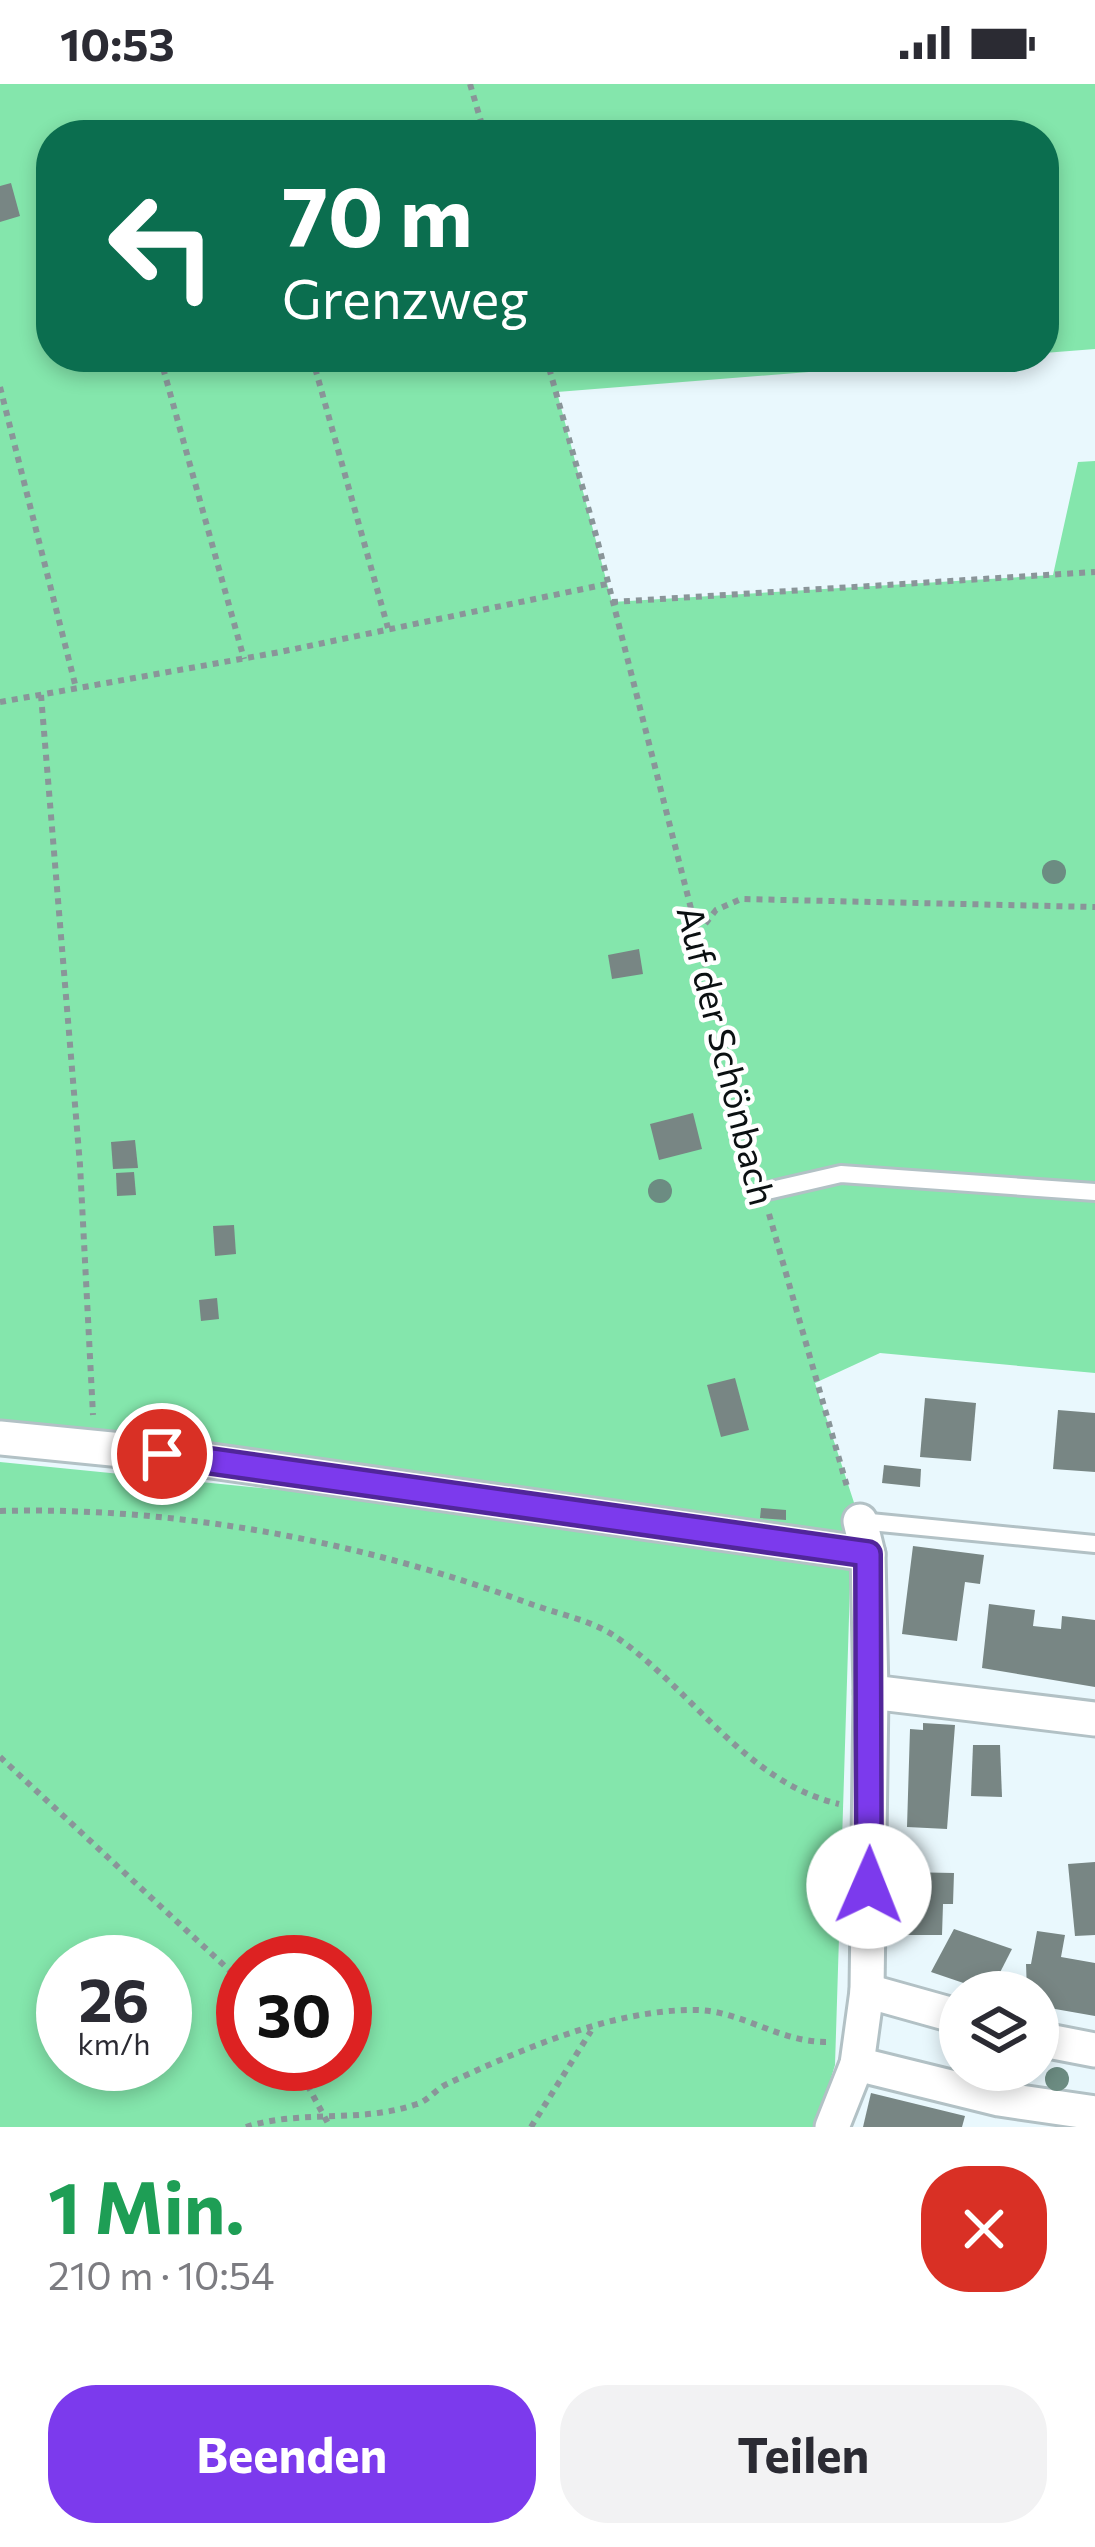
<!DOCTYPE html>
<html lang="de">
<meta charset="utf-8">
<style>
body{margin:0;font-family:Commissioner,sans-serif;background:#f2f2f3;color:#2b2b33;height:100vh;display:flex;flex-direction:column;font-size:45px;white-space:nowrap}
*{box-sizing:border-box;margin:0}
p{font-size:39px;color:#7c7c81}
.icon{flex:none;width:66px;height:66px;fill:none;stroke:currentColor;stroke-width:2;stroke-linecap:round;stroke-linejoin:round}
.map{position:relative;height:2043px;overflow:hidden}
.drawer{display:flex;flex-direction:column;background:#fff;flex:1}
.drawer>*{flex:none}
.hud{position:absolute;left:36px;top:36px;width:1023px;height:252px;border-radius:48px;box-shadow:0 6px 18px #0003;background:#0b6e4f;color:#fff;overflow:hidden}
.controls{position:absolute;left:939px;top:1887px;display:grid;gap:24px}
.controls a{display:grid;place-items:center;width:120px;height:120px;border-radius:50%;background:#fff;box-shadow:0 6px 18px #0003;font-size:60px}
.speed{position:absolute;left:36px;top:1851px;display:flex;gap:24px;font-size:60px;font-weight:700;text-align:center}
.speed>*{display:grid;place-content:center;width:156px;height:156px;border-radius:50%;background:#fff;box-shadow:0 6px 18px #0003;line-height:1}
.speed small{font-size:30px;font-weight:400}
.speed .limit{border:18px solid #d22;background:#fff;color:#111}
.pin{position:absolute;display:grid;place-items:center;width:102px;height:102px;color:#fff;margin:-51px;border:6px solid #fff;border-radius:50%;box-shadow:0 3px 12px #0007}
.me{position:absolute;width:132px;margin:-66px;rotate:1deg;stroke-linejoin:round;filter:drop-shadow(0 0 9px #0008)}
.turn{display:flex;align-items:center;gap:42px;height:252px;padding:0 48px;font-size:54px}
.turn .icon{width:156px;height:156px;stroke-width:2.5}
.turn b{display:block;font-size:84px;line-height:102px}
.round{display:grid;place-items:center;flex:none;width:126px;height:126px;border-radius:48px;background:#f2f2f3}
.overview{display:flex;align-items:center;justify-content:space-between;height:204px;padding:0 48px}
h1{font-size:72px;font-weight:700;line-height:90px;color:#1e9e55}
.cta{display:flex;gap:24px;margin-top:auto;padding:24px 48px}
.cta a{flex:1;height:138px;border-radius:48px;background:#7c3aed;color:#fff;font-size:48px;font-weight:700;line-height:138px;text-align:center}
.cta a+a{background:#f2f2f3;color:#2b2b33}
.status{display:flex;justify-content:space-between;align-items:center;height:84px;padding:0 60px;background:#fff;direction:ltr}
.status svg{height:33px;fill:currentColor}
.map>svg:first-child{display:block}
.green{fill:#84e6ac;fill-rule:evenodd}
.building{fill:#788684}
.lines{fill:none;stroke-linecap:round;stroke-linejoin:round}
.service-casing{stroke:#b2c1c5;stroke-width:22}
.minor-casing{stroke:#b2c1c5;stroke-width:39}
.path{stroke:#8a9599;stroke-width:6;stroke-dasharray:6 6;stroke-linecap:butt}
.service{stroke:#fff;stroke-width:16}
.minor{stroke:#fff;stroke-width:33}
.tree{fill:#6c8c82}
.route-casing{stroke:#51269a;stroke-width:30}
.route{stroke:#7c3aed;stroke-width:21}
.labels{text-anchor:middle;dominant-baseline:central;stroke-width:9;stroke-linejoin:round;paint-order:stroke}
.street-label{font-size:36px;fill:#0b1012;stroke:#fff}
</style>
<div class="status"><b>10:53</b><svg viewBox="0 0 49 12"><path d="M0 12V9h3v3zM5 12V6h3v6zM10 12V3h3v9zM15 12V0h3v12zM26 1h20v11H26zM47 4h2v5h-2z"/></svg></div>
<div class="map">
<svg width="1095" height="2043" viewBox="0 0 1095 2043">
<rect width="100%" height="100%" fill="#e9f8fd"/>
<path class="green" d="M0 0H1095V265L1044 269V51H51V273H996L557 308 612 518 1053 491 1078 378 1095 377V1289L880 1269 815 1299 860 1437 851 1469 835 1981 816 2043H0V1378L634 1441 0 1354ZM63 1878H165V1980H63ZM243 1878H345V1980H243Z"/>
<g class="building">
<path d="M146 38 149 51H101V49Z"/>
<path d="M11 99 20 132 0 138V102Z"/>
<path d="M639 865 643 890 612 895 608 871Z"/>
<path d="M693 1029 702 1065 659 1076 650 1040Z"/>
<path d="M135 1056 138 1084 113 1085 111 1058Z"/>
<path d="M134 1088 136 1111 117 1112 116 1089Z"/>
<path d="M234 1141 236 1170 215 1172 213 1142Z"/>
<path d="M217 1214 219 1235 201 1237 199 1216Z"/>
<path d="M735 1294 749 1346 721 1353 707 1301Z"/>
<path d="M925 1314 976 1319 971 1377 920 1373Z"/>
<path d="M1058 1326 1095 1329V1388L1053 1385Z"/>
<path d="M884 1381 921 1385 920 1403 882 1399Z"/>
<path d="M761 1424 786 1426V1436L760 1434Z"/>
<path d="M913 1462 984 1471 980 1500 965 1498 957 1557 902 1550Z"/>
<path d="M989 1520 1035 1526 1033 1542 1061 1545 1062 1532 1095 1536V1603L982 1584Z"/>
<path d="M923 1639 955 1641 947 1745 907 1743 910 1645 923 1646Z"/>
<path d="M973 1661H1000L1002 1713 971 1712Z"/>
<path d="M1095 1778V1851L1075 1852 1068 1780Z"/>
<path d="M901 1788 954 1789 953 1820H943L942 1851H900Z"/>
<path d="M954 1845 1012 1865 990 1908 931 1888Z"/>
<path d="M1037 1847 1065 1851 1061 1873 1095 1879V1932L1038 1922V1908H1027L1026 1880H1031Z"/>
<path d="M871 2009 965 2032 962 2043H863Z"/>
</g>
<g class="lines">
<g class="service-casing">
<g id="service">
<path d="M763 1108 841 1090 1095 1108"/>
<path d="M860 1437 1095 1460"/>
</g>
</g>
<g class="minor-casing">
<g id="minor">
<path d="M0 1354 162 1370 868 1470"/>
<path d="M871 1608 1095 1635"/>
<path d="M867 1907 960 1933"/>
<path d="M1038 1955 1095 1966"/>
<path d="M857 1980 999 2015 1095 2029"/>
<path d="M832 2043 857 1980 867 1907 871 1608 868 1470 860 1437"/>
</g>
</g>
<g class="path">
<path d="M470 0 485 51"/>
<path d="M160 273 244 575"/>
<path d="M312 273 388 544"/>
<path d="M546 273 597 455 758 1088"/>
<path d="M0 303 76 604"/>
<path d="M612 518 1095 488"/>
<path d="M41 611 80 1081 93 1331"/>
<path d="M0 618 280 568 607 500"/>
<path d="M698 849 716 826 741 815 1095 823"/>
<path d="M769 1130 848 1406"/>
<path d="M0 1427C176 1422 363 1458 528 1519 555 1529 590 1536 613 1551 690 1602 744 1698 839 1720"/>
<path d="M0 1673 243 1899"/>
<path d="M296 1980 330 2043"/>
<path d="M246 2043C301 2025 360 2040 417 2020 428 2017 436 2005 447 2000 520 1966 611 1926 693 1926 739 1925 778 1958 826 1958"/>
<path d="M531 2043 591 1947"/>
</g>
<use href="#service" class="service"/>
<use href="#minor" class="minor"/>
</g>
<g class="tree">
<circle cx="1054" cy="788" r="12"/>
<circle cx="660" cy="1107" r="12"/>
<circle cx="1057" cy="1995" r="12"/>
</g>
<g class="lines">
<g class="route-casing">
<path id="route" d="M162 1370 868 1470 869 1802"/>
</g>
<use href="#route" class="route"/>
</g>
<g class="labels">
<g class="street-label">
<text transform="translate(728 971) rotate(76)">Auf der Schönbach</text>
</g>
</g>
</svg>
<div class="controls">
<a><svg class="icon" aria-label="layers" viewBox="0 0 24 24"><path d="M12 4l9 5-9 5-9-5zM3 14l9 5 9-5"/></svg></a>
</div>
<div class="speed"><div>26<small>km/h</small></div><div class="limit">30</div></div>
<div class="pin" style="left:162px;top:1370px;background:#d93025"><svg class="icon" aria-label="arrive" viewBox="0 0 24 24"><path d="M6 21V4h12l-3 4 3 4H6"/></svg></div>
<svg class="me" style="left:869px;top:1802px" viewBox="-20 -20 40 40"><circle r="19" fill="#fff"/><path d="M0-13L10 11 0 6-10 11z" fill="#7c3aed"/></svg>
<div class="hud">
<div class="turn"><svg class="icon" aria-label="left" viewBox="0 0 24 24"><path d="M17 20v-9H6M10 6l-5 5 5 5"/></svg><div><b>70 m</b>Grenzweg</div></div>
</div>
</div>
<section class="drawer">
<div class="overview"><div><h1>1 Min.</h1><p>210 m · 10:54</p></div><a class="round" style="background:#d93025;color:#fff"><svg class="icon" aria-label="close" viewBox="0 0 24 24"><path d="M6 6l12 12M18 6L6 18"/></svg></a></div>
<div class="cta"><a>Beenden</a><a>Teilen</a></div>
</section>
